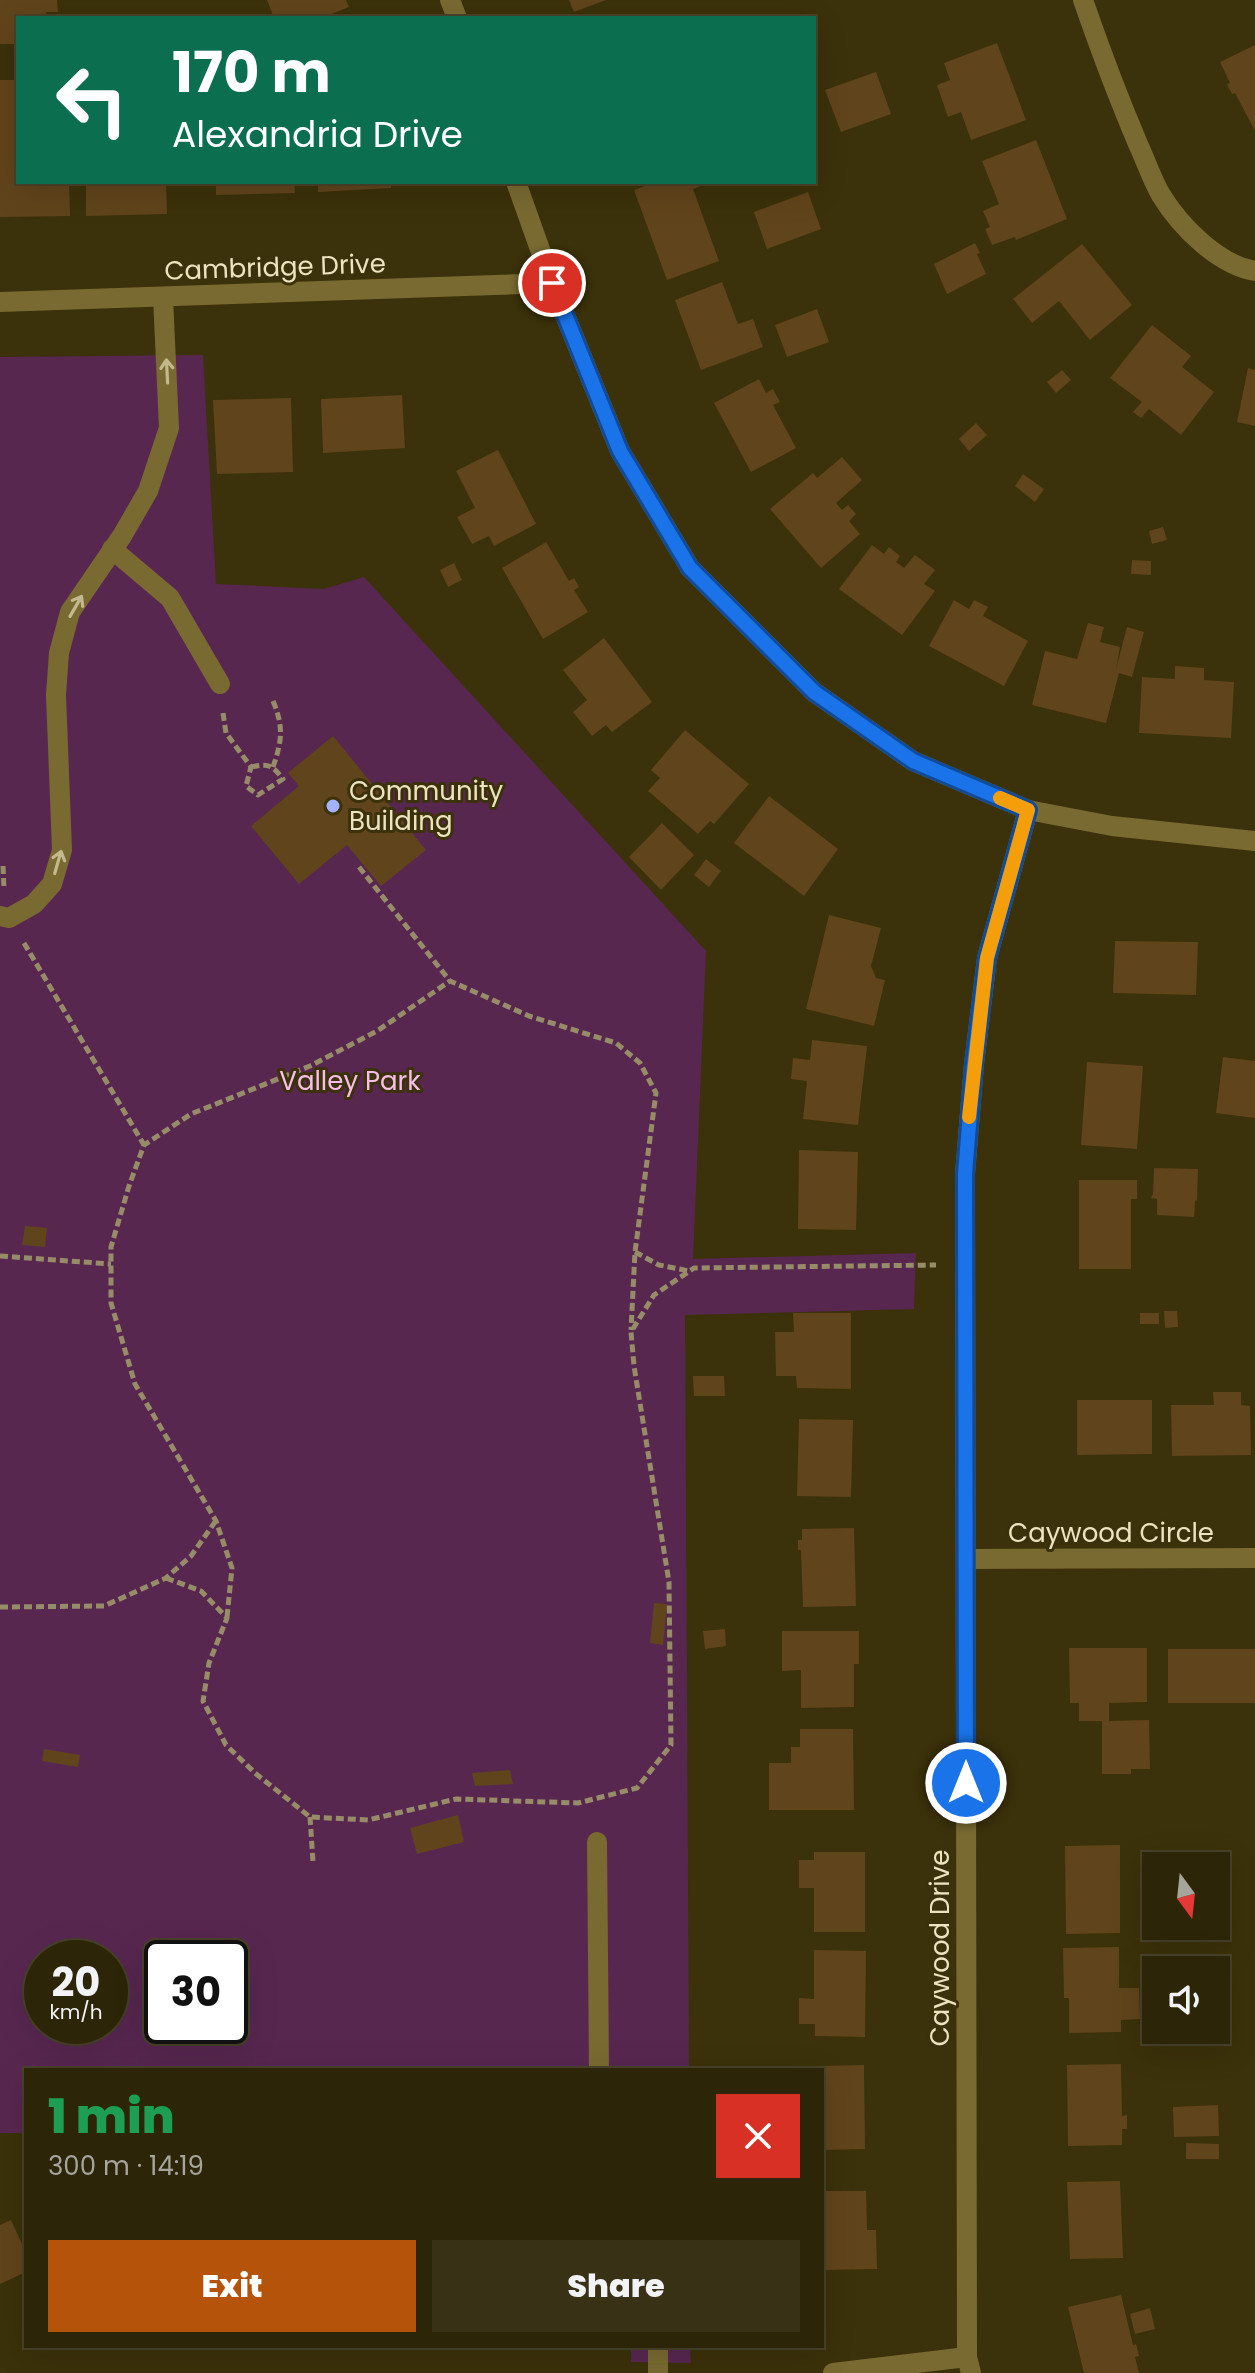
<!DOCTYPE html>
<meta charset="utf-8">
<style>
body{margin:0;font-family:Poppins,sans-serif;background:#383116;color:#f1f3f6;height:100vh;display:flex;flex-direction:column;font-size:30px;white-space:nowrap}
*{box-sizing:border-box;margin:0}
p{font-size:26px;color:#a6a59c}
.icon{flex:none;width:44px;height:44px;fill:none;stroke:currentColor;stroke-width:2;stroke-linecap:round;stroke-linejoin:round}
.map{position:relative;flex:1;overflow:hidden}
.panel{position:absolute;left:24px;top:2068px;width:800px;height:280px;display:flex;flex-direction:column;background:#2c2508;border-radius:0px;box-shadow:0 8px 32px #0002,0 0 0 2px #484229}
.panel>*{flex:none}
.top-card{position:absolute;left:16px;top:16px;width:800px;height:168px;border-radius:0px;box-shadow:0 8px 32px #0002,0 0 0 2px #484229;background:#0b6e4f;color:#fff;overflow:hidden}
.needle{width:52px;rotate:165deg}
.tools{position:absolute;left:1142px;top:1852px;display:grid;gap:16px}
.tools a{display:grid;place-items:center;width:88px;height:88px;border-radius:0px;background:#2c2508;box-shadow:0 8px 32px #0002,0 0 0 2px #484229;font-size:40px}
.speed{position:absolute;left:24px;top:1940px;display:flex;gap:16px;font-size:40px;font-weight:700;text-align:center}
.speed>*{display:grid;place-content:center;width:104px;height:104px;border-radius:50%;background:#2c2508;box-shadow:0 8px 32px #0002,0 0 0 2px #484229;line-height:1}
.speed small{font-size:20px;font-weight:400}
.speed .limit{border:4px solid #111;border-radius:12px;background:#fff;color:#111}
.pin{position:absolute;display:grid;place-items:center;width:68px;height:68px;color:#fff;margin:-34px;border:4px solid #fff;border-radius:50%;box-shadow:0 2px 8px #0007}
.me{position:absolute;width:88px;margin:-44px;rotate:0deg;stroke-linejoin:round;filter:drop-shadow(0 0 6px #0008)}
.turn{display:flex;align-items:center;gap:28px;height:168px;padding:0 24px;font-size:36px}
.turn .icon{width:104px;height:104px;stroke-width:2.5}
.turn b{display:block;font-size:56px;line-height:68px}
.round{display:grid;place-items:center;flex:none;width:84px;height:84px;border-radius:0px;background:#383116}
.summary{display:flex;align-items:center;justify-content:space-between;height:136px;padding:0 24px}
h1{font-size:48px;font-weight:800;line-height:60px;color:#1e9e55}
.button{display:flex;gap:16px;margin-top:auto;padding:16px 24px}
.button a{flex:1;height:92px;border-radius:0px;background:#b45309;color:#fff;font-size:32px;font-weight:800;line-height:92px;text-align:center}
.button a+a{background:#383116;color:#f1f3f6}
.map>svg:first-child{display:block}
.green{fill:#582750;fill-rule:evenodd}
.building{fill:#60441b}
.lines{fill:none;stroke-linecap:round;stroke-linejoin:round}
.path{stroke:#968d68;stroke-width:5;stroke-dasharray:8 4;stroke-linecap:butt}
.service{stroke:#796a31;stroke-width:20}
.minor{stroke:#796a31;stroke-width:20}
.tertiary{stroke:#796a31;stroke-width:20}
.oneway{stroke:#c4b98e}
.route-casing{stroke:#114b97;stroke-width:20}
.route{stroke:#1a73e8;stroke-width:14}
.slow{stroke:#f59e0b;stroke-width:14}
.poi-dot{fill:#a2b2fd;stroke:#3b310a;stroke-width:3}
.labels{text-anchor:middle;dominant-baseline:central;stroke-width:6;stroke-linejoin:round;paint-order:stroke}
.street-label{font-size:26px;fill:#ece3c0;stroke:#3b310a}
.poi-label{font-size:26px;fill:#ece3c0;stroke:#3b310a;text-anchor:start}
.park-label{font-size:26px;fill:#f7beea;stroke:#3b310a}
</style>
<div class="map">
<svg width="1255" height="2373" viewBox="0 0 1255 2373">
<rect width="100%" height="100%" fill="#3b310a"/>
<g class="green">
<path d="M203 355 216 584 324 589 364 577 706 951 693 1259 916 1253 914 1309 685 1315 689 2070H26V2133H0V357ZM42 1958H110V2026H42ZM162 1958H230V2026H162Z"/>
<path d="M631 2346H690L691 2363 631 2362Z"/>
</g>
<g class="building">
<path d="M0 0H57L58 12H46V18H18V44H0Z"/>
<path d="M267 0H346L349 7 321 18H274Z"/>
<path d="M569 0H606L574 12Z"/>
<path d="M997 43 1026 120 971 140 961 112 948 117 937 85 950 80 944 63Z"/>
<path d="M1255 45V131L1235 93 1232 94 1227 84 1230 83 1220 62Z"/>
<path d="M876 72 891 114 841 132 825 90Z"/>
<path d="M0 80H18V182H69L70 216 0 217Z"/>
<path d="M1036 140 1067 219 1016 240 1015 237 992 245 985 229 990 227 983 211 999 204 982 161Z"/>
<path d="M86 182H166L167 214 86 216Z"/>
<path d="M216 182H294L295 193 216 195Z"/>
<path d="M318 182H391V188L318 192Z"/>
<path d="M656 182H711L693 189 719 261 667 280 634 190Z"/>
<path d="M808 192 821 229 767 249 754 212Z"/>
<path d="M975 243 980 253 977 254 986 274 947 294 934 264Z"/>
<path d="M1082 244 1132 305 1090 340 1059 301 1032 323 1013 299Z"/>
<path d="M722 282 738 324 753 319 763 347 701 370 675 300Z"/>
<path d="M817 309 829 342 787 357 775 325Z"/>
<path d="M1152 325 1191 356 1182 367 1214 392 1181 435 1149 409 1141 418 1133 412 1142 402 1110 378Z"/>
<path d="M1248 368 1255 370V426L1237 422Z"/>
<path d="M1062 370 1071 380 1056 393 1047 382Z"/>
<path d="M759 379 766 393 773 389 780 402 773 405 796 448 751 472 714 403Z"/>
<path d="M402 395 405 448 323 453 321 399Z"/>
<path d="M291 398 293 472 217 474 213 400Z"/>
<path d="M976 423 987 435 969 451 959 439Z"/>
<path d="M498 450 536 524 494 546 489 536 472 544 457 517 475 508 456 471Z"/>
<path d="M842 457 862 480 836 503 842 510 848 505 856 514 849 521 860 534 821 568 770 509 813 473 817 478Z"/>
<path d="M1023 474 1044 489 1035 502 1015 486Z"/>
<path d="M1163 527 1167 540 1152 544 1149 531Z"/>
<path d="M546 542 569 581 574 578 579 587 574 590 588 612 543 639 502 568Z"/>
<path d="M872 545 884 554 889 547 900 556 896 562 904 568 915 555 935 570 924 584 935 591 902 635 839 589Z"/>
<path d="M1132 560 1151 561V575L1131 574Z"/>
<path d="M454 563 462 580 448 587 440 570Z"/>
<path d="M954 600 969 609 974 600 988 607 983 616 1028 641 1004 686 929 646Z"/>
<path d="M1088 623 1104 627 1100 642 1120 647 1116 669 1127 627 1144 632 1132 677 1119 673 1106 723 1032 705 1045 651 1077 659Z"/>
<path d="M604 638 652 702 612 732 606 725 592 736 573 712 587 700 563 670Z"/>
<path d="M1175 666 1204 668V680L1234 682 1231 738 1139 733 1142 677 1175 679Z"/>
<path d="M685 730 749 784 714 824 710 821 698 834 648 791 660 778 651 770Z"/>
<path d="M333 736 426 850 381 886 347 845 299 884 251 826 299 786 288 773Z"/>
<path d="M769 796 838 849 804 896 734 843Z"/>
<path d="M662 823 694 855 661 890 629 857Z"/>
<path d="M706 859 721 871 709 887 694 875Z"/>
<path d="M829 915 881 928 871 966 876 978 885 980 874 1026 806 1009Z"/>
<path d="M1115 941 1198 942 1196 995 1113 993Z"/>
<path d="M812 1040 867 1046 858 1125 803 1119 807 1081 791 1079 793 1058 810 1060Z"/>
<path d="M1223 1057 1255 1061V1118L1216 1113Z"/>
<path d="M1087 1062 1143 1066 1137 1149 1081 1145Z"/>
<path d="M799 1150 858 1152 856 1230 798 1229Z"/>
<path d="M1154 1168 1198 1169 1197 1200 1195 1201 1194 1217 1157 1215V1199L1151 1198 1153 1194Z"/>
<path d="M1079 1180H1137V1199H1131V1269H1079Z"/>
<path d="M25 1226 47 1228 45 1247 22 1245Z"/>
<path d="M1164 1311H1177L1178 1327 1165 1328Z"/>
<path d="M793 1313H851V1389L797 1388 796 1376H776L775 1332H794Z"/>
<rect x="1140" y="1313" width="19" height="11"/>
<path d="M693 1376H724L725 1396H694Z"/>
<path d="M1213 1392H1241V1405L1250 1406 1251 1455 1172 1456 1171 1405H1214Z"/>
<path d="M1077 1400H1152V1454L1077 1455Z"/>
<path d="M799 1419 853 1420 851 1497 797 1496Z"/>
<path d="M854 1528 856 1606 803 1607 801 1550H798V1540H802V1529Z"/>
<path d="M654 1603 667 1604 663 1645 650 1643Z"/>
<path d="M725 1629 726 1646 705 1649 703 1631Z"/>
<path d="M782 1631H859V1664H854V1707L801 1708V1670L782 1671Z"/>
<path d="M1069 1648H1147V1702L1109 1703V1721L1149 1720 1150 1769H1131V1774H1102V1721H1079V1703H1070Z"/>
<rect x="1168" y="1649" width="87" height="54"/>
<path d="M800 1729H853L854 1810H769V1763H791V1747H800Z"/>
<path d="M44 1749 80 1755 78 1767 42 1761Z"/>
<path d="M510 1770 513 1784 475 1786 472 1773Z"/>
<path d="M458 1815 464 1842 417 1854 410 1828Z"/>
<path d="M1120 1845V1933L1066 1934 1065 1846Z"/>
<path d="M814 1852H865V1932H814V1888H799V1860H814Z"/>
<path d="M1119 1947V1988H1139L1140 2019 1121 2020V2032L1069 2033V1998H1064L1063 1948Z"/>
<path d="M814 1950 866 1951 865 2037 815 2036V2024H799V1998L814 1999Z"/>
<path d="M1216 2016 1224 2017 1222 2046 1201 2045V2030H1216Z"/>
<path d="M1121 2064 1122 2116 1127 2115V2129H1122V2145L1068 2146 1067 2065Z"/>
<path d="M864 2065 865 2149 822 2150V2070H816V2066Z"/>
<path d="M1218 2105 1219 2136 1174 2137 1173 2107Z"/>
<path d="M1186 2143 1219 2144V2159H1186Z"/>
<path d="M1120 2181 1123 2258 1070 2259 1067 2182Z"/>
<path d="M822 2191H866L867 2230H876L877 2269 822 2270Z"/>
<path d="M11 2220 26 2253V2272L0 2284V2225Z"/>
<path d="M1121 2295 1133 2345 1136 2344 1139 2356 1135 2357 1139 2373H1084L1068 2307Z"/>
<path d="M1150 2308 1155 2329 1135 2334 1130 2314Z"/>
</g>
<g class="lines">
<g class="path">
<path d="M223 713 226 733 251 767 246 786 258 795 283 779C272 765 269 763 251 767"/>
<path d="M273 767C282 741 284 727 273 701"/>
<path d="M3 866 4 890"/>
<path d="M359 867 450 981 529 1016 616 1043 640 1063 656 1093 635 1252 631 1330"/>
<path d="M24 943 144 1145"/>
<path d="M635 1252 659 1265 689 1271"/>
<path d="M0 1256 111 1264"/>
<path d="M166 1578 201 1591 227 1618 209 1663 203 1701 226 1745 255 1773 310 1817 368 1820 456 1799 578 1803 637 1788 671 1745 669 1582 634 1366 631 1332 654 1295 694 1268 936 1265"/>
<path d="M0 1607 104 1606 166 1578 191 1556 215 1522"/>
<path d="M227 1617 232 1568 216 1521 135 1384 111 1303V1247L129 1186 144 1145 191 1114 310 1066 377 1031 450 981"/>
<path d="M310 1817 313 1862"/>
</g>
<g class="service">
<path d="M112 549 170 598 220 684"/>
<path d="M0 916 9 918 34 904 52 884 62 850 56 695 59 653 70 612 122 536 148 491 169 428 163 297"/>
<path d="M597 1842 599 2070"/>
<path d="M658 2346V2373"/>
</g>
<g class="minor">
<path d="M1083 0C1100 49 1118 97 1138 144 1146 161 1152 180 1161 195 1180 226 1218 265 1255 271"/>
<path d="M0 302 552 283"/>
<path d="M966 1559 1255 1558"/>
<path d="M833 2373 967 2357"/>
<path d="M971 2373 967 2357 965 1174 974 1064 987 958 1028 810"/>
</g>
<g class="tertiary">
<path d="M450 0 457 18"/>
<path d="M516 182 552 283 620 451 690 568 814 692 913 761 1028 810 1112 826 1255 841"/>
</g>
</g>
<defs><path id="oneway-shaft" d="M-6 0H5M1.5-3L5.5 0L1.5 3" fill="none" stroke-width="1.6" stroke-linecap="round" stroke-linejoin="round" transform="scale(2)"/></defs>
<g class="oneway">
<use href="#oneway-shaft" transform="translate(167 371) rotate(-93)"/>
<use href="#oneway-shaft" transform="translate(76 606) rotate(-60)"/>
<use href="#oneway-shaft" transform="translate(58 862) rotate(-74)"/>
</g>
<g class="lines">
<g class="route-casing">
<path id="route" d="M552 283 620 451 690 568 814 692 913 761 1028 810 987 958 974 1064 965 1174 966 1783"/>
</g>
<use href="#route" class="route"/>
<path class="slow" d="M969 1117 987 958 1028 810 1000 798"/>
</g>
<circle class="poi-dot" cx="333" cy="806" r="8"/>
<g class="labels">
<g class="street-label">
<text transform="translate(275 267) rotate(-2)">Cambridge Drive</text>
<text x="1111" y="1533">Caywood Circle</text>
<text transform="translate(940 1948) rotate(-90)">Caywood Drive</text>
</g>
<g class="poi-label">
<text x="349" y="791">Community<tspan x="349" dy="30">Building</tspan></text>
</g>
<g class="park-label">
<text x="350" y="1081">Valley Park</text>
</g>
</g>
</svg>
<div class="tools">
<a><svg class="needle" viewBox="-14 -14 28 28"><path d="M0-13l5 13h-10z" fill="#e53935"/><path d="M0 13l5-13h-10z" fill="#a6a59c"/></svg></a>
<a><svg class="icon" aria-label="sound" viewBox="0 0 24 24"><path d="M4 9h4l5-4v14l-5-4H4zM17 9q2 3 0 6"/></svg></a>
</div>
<div class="speed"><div>20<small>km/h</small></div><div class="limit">30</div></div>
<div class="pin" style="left:552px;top:283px;background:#d93025"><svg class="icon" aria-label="arrive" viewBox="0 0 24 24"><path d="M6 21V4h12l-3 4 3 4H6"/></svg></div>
<svg class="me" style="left:966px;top:1783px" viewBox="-20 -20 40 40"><circle r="17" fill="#1a73e8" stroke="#fff" stroke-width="3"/><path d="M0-11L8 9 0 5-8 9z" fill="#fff"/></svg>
<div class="top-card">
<div class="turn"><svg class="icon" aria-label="left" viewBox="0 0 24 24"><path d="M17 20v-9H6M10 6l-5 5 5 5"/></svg><div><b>170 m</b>Alexandria Drive</div></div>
</div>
<section class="panel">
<div class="summary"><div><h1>1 min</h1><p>300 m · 14:19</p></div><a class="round" style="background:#d93025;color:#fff"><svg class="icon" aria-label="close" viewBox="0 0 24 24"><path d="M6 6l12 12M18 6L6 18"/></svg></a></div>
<div class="button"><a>Exit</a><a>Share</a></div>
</section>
</div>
